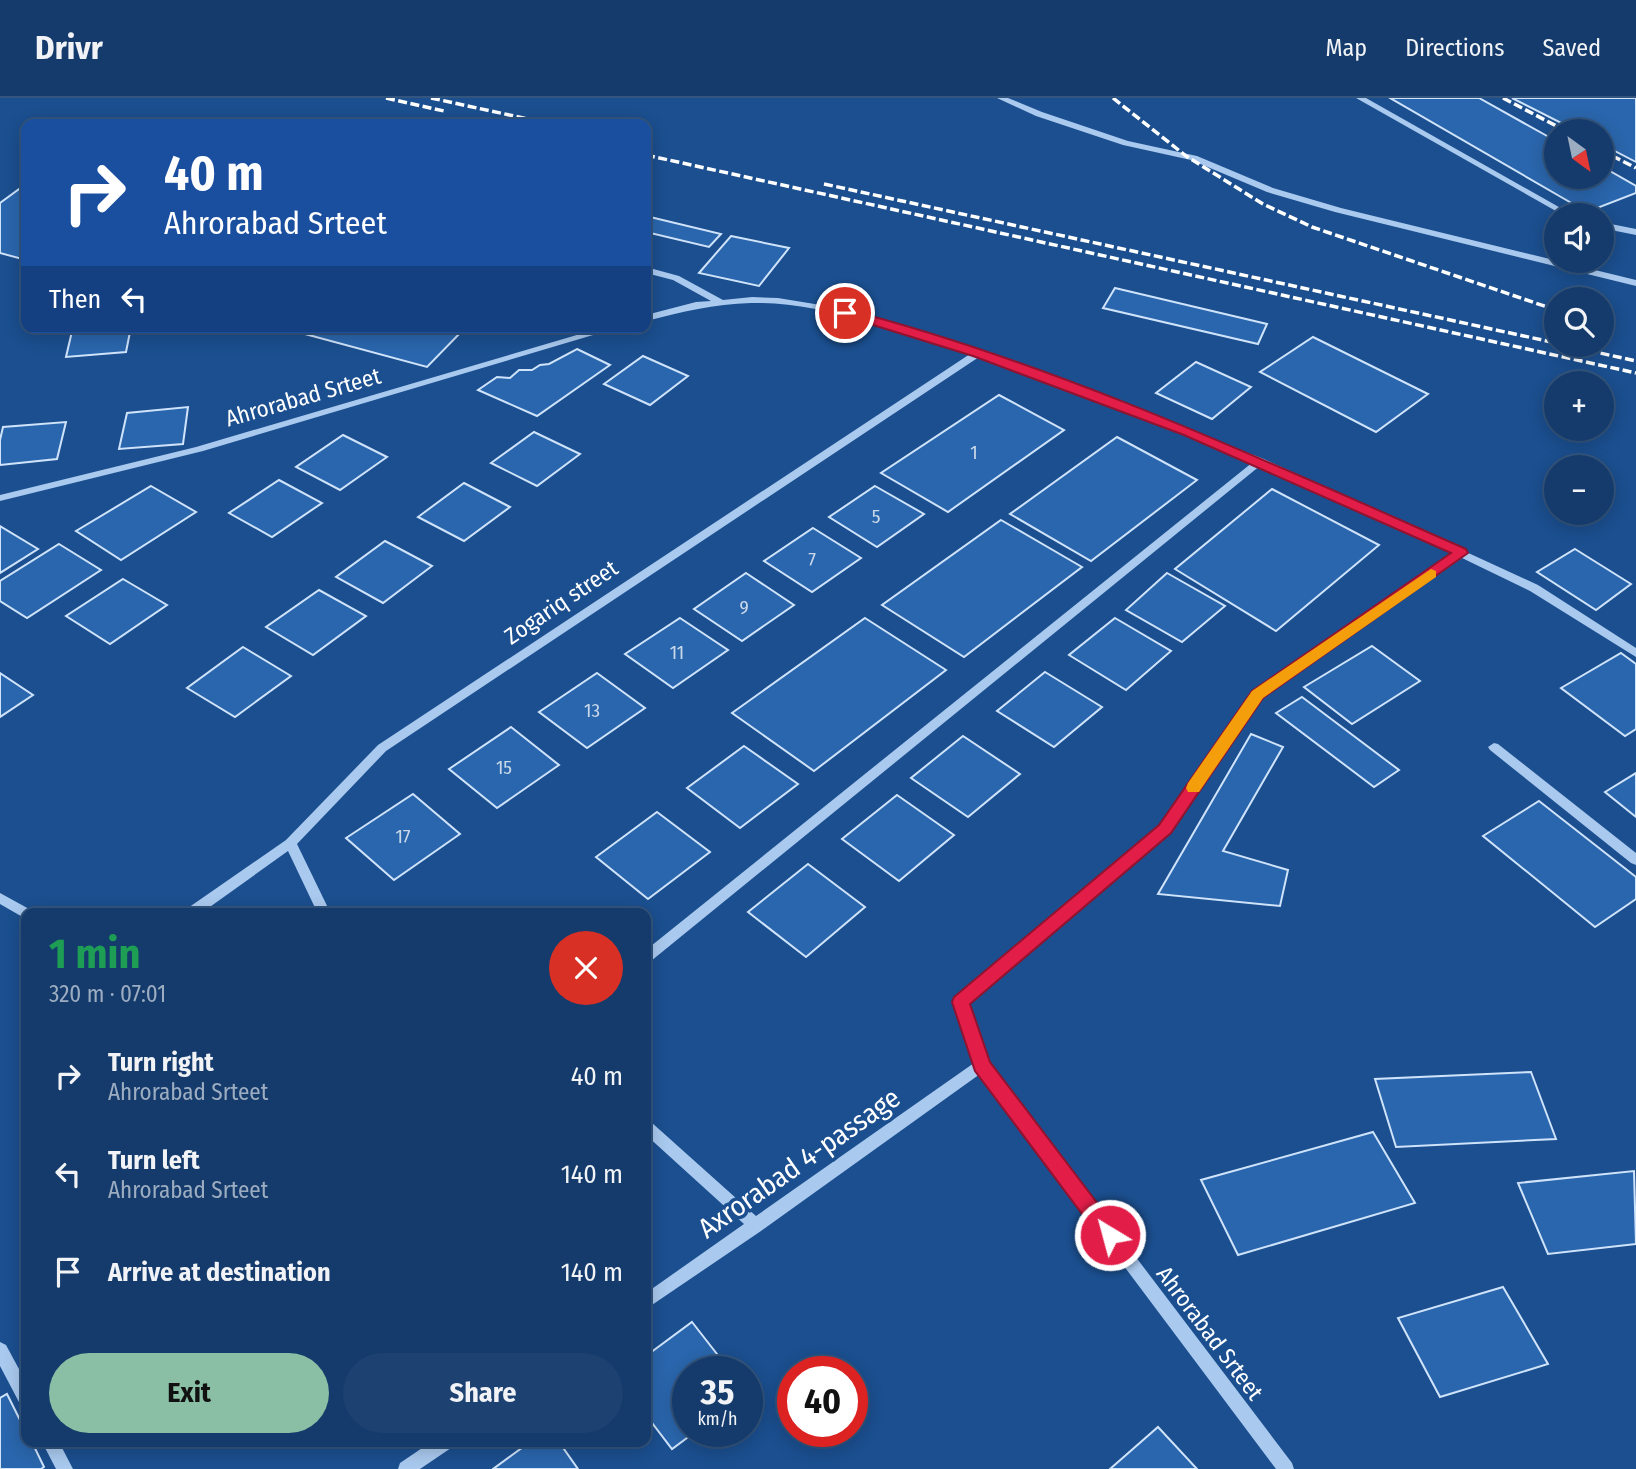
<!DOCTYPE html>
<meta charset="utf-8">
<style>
body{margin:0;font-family:"Fira Sans Condensed",sans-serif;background:#1d4271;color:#f1f3f6;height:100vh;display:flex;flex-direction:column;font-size:26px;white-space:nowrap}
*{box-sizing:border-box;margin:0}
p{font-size:23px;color:#9dadc1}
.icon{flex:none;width:38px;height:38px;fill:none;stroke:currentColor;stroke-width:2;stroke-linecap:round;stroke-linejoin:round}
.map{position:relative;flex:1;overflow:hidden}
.drawer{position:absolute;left:21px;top:810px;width:630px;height:539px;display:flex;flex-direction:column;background:#143b6b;border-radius:14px;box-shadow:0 4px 18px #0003,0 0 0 2px #33557e}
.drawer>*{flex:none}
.top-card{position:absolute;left:21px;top:21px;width:630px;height:214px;border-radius:14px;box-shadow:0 4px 18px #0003,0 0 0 2px #33557e;background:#1a4fa0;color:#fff;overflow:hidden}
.needle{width:46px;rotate:147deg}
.tools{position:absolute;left:1544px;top:21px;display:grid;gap:14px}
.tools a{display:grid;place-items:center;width:70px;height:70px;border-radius:50%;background:#143b6b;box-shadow:0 4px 18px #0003,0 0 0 2px #33557e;font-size:35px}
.speed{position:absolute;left:672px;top:1258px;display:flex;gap:14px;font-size:35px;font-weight:700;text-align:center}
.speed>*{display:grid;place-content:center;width:91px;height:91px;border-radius:50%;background:#143b6b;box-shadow:0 4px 18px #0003,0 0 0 2px #33557e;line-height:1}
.speed small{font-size:18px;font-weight:400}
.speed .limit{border:10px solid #d22;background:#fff;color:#111}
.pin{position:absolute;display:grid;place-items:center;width:60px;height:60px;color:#fff;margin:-30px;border:4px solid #fff;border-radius:50%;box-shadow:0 2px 7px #0007}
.me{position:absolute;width:77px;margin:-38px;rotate:323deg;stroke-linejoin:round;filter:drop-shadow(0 0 5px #0008)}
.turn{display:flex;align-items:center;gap:24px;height:147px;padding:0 28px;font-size:32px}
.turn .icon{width:91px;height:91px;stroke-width:2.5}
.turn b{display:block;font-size:49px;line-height:60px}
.then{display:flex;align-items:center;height:66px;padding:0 28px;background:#0003;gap:14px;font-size:26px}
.round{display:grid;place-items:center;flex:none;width:74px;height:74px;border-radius:37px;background:#1d4271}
.summary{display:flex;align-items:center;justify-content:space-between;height:119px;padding:0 28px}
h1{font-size:42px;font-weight:700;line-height:52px;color:#1e9e55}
.cta{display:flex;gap:14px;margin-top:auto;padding:14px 28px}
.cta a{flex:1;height:80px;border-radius:42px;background:#8abfa5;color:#111;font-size:28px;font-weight:700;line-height:80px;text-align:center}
.cta a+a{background:#1d4271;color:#f1f3f6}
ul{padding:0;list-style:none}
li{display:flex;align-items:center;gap:21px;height:98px;padding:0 28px}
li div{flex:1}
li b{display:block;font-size:26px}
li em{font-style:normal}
header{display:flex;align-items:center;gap:42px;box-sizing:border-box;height:98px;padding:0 35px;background:#143b6b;border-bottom:2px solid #33557e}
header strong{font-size:33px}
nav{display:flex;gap:38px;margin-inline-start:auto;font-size:24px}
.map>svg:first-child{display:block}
.building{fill:#2a66ad;stroke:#cfe3fa;stroke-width:2}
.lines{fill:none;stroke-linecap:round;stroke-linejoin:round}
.minor{fill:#a9c9ee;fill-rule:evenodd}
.rail{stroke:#fff;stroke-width:3.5;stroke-dasharray:9 3.5;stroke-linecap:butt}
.route{fill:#e11d48;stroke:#92132f;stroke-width:2}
.slow{fill:#f59e0b}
.labels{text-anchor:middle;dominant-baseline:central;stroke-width:7;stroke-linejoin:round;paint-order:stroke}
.number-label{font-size:19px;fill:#cad9ea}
.street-label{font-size:23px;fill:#fff;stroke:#1b4f8f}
.near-street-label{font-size:28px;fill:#fff;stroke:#1b4f8f}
</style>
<header>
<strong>Drivr</strong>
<nav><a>Map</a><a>Directions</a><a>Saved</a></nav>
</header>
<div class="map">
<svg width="1636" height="1371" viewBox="0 0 1636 1371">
<rect width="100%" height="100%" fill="#1b4f8f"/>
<g class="building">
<path d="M1390 0H1479L1556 43V79H1601V68L1636 88V95L1587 114Z"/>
<path d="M1512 0H1636V64L1601 46V33H1577Z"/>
<path d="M26 86V162L0 155V105Z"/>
<path d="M646 118 721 136 709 149 646 134Z"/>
<path d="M731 138 789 150 759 188 699 175Z"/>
<path d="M1115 190 1267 226 1258 246 1103 210Z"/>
<path d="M73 229H131L126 254 66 259Z"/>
<path d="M279 229H466L427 269Z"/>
<path d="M1313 239 1428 296 1376 334 1260 274Z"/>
<path d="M577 251 610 267 537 318 478 292 497 279 510 280 519 272H532L540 267 549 266Z"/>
<path d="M643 258 688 278 650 307 604 286Z"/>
<path d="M1196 264 1251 289 1212 321 1156 295Z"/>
<path d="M999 297 1064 332 948 414 881 375Z"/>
<path d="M188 309 183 346 119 351 127 315Z"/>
<path d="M66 324 57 361 0 367V342L3 329Z"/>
<path d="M534 334 580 356 537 388 491 365Z"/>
<path d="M343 337 387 359 340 392 296 369Z"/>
<path d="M1117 339 1197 382 1091 463 1010 416Z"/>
<path d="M279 382 322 405 272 439 229 415Z"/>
<path d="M464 385 510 409 464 443 418 419Z"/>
<path d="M151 388 196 414 121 462 76 433Z"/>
<path d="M875 388 924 416 877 449 829 419Z"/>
<path d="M1272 391 1379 447 1276 533 1175 471Z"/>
<path d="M1001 422 1082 469 964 559 882 507Z"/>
<path d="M0 428 38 451 0 475Z"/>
<path d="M813 430 861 460 812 494 764 463Z"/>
<path d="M385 443 432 468 383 505 336 479Z"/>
<path d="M59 446 101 472 27 520 0 503V483Z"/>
<path d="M1575 451 1631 486 1596 512 1537 474Z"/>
<path d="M746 475 794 507 742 543 694 511Z"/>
<path d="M1167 475 1225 508 1182 544 1126 512Z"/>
<path d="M123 481 167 507 110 546 66 518Z"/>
<path d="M319 492 366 518 313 557 266 529Z"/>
<path d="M680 520 728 552 673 590 625 556Z"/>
<path d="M865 520 946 572 814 673 732 615Z"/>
<path d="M1115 520 1171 553 1126 592 1069 557Z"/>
<path d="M1372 548 1420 583 1352 626 1304 589Z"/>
<path d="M243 549 291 578 235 619 187 590Z"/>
<path d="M1621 555 1636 566V631L1625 638 1561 590Z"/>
<path d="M1045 574 1102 609 1054 649 997 613Z"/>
<path d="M0 575 33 597 0 619Z"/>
<path d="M597 575 645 610 587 650 539 614Z"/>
<path d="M1302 599 1399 672 1374 689 1276 615Z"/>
<path d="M511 629 559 667 497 710 449 671Z"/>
<path d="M1251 636 1283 649 1223 753 1288 772 1280 808 1158 796Z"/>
<path d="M963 638 1020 676 968 719 911 680Z"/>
<path d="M744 648 798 686 740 730 687 690Z"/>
<path d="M1636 675V719L1605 694Z"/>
<path d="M413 696 460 736 394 782 346 740Z"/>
<path d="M897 697 954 737 899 783 842 741Z"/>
<path d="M1539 703 1636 779V801L1595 829 1483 738Z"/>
<path d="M657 714 710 754 648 801 596 759Z"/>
<path d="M808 766 865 809 806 859 748 814Z"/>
<path d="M1531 974 1556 1041 1396 1049 1375 981Z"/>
<path d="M1373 1034 1415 1105 1238 1157 1201 1082Z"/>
<path d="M1634 1073 1636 1146 1548 1156 1518 1085Z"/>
<path d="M1503 1189 1548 1266 1440 1299 1398 1220Z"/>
<path d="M692 1224 731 1274H688V1334H695L672 1351 646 1317V1258Z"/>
<path d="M7 1296 26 1334V1344H32L44 1369 41 1371H0V1300Z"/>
<path d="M1158 1329 1197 1371H1110Z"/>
<path d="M530 1344H559L578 1371H493Z"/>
</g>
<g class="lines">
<g class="minor">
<path d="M997 0H1008L1042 14 1128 43 1197 58 1273 90 1341 110 1636 182V188L1335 114 1267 94 1191 62 1123 47 1036 18Z"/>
<path d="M1356 0H1366L1573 117H1563Z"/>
<path d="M1601 124 1636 131V137L1601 130Z"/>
<path d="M646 169 679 178 723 202 752 199 778 200 845 211 981 253 1264 361 1538 487 1636 550V559L1530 493 1462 460 1261 599 1169 734 968 906 988 964 1292 1365 1294 1371H1276L980 976 761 1133 646 1211V1195L744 1126 646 1037V1022L651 1024 756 1118 974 965 954 904 956 900 1161 728 1253 593 1453 455 1261 367 651 863 646 864V852L1253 364 979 259 386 653 297 746 331 816H318L288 753 200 816H184L185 812 286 742 378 647 970 256C904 235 821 203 751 205 714 206 682 214 646 223V217L696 204 711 203 673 182 646 175Z"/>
<path d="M604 229H620L203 353 0 403V397L196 349Z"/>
<path d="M1494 645 1498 646 1636 755V767L1631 765 1490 652 1488 649Z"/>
<path d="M0 795 31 812 32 816H26V821L0 806Z"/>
<path d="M0 1244 6 1247 26 1284V1308L20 1306 0 1268Z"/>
<path d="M42 1344H59L73 1371H56Z"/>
<path d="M431 1344H453L451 1350 420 1371H398L400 1365Z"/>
</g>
<g class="rail">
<path d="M386 0 444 13"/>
<path d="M431 0 551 26"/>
<path d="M1113 0 1186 58 1263 106 1312 129 1556 212"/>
<path d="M1503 0 1566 33"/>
<path d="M1601 52 1636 70"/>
<path d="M646 57 1636 275"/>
<path d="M824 86 1556 245"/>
<path d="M1564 247 1636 263"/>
</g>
</g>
<path class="route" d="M845 211C1058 266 1266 363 1466 451L1468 455 1263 600 1171 735 970 906 990 964 1117 1131 1120 1137 1117 1144 1110 1146 1103 1144 975 973 952 904 954 899 1159 727 1252 593 1451 455 1184 337 973 258 841 217 839 215Z"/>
<path class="slow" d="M1431 471 1436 473V479L1263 600 1199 694H1188L1186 690 1188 685 1252 593Z"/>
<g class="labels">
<g class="number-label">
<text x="974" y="354">1</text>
<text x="876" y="418">5</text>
<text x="812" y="461">7</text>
<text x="744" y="509">9</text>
<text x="677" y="554">11</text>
<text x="592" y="612">13</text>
<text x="504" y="669">15</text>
<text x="403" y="738">17</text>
</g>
<g class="street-label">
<text transform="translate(303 299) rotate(-16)">Ahrorabad Srteet</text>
<text transform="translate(561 504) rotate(-34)">Zogariq street</text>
<text transform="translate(1210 1235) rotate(53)">Ahrorabad Srteet</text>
</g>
<g class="near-street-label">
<text transform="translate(799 1065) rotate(-35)">Axrorabad 4-passage</text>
</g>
</g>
</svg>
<div class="tools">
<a><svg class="needle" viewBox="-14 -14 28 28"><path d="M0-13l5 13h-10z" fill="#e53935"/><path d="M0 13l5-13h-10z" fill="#9dadc1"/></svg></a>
<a><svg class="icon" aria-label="sound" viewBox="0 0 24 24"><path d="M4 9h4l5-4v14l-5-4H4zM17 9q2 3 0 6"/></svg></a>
<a><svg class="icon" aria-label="search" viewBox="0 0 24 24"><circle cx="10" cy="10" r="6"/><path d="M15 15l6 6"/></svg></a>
<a>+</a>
<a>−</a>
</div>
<div class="speed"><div>35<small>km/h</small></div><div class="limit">40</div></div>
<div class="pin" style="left:845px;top:215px;background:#d93025"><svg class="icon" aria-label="arrive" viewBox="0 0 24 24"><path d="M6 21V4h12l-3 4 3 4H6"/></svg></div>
<svg class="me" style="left:1110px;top:1137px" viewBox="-20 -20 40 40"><circle r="17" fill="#e11d48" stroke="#fff" stroke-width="3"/><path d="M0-11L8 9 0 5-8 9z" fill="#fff"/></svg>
<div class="top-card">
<div class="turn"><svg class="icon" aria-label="right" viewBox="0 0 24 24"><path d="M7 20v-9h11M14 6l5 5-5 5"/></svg><div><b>40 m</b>Ahrorabad Srteet</div></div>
<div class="then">Then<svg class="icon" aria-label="left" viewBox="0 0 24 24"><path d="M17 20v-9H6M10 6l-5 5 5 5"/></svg></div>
</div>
<section class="drawer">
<div class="summary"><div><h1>1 min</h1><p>320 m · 07:01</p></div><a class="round" style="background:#d93025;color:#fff"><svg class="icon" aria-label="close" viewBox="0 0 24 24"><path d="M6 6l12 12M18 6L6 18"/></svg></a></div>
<ul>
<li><svg class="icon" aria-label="right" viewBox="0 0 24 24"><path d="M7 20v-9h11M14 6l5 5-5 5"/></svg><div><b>Turn right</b><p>Ahrorabad Srteet</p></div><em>40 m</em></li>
<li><svg class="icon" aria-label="left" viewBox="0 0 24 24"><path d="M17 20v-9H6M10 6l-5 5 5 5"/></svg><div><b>Turn left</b><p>Ahrorabad Srteet</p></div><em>140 m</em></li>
<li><svg class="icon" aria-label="arrive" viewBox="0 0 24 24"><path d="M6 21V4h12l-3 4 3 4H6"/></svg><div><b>Arrive at destination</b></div><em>140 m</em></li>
</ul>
<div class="cta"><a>Exit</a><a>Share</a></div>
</section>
</div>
